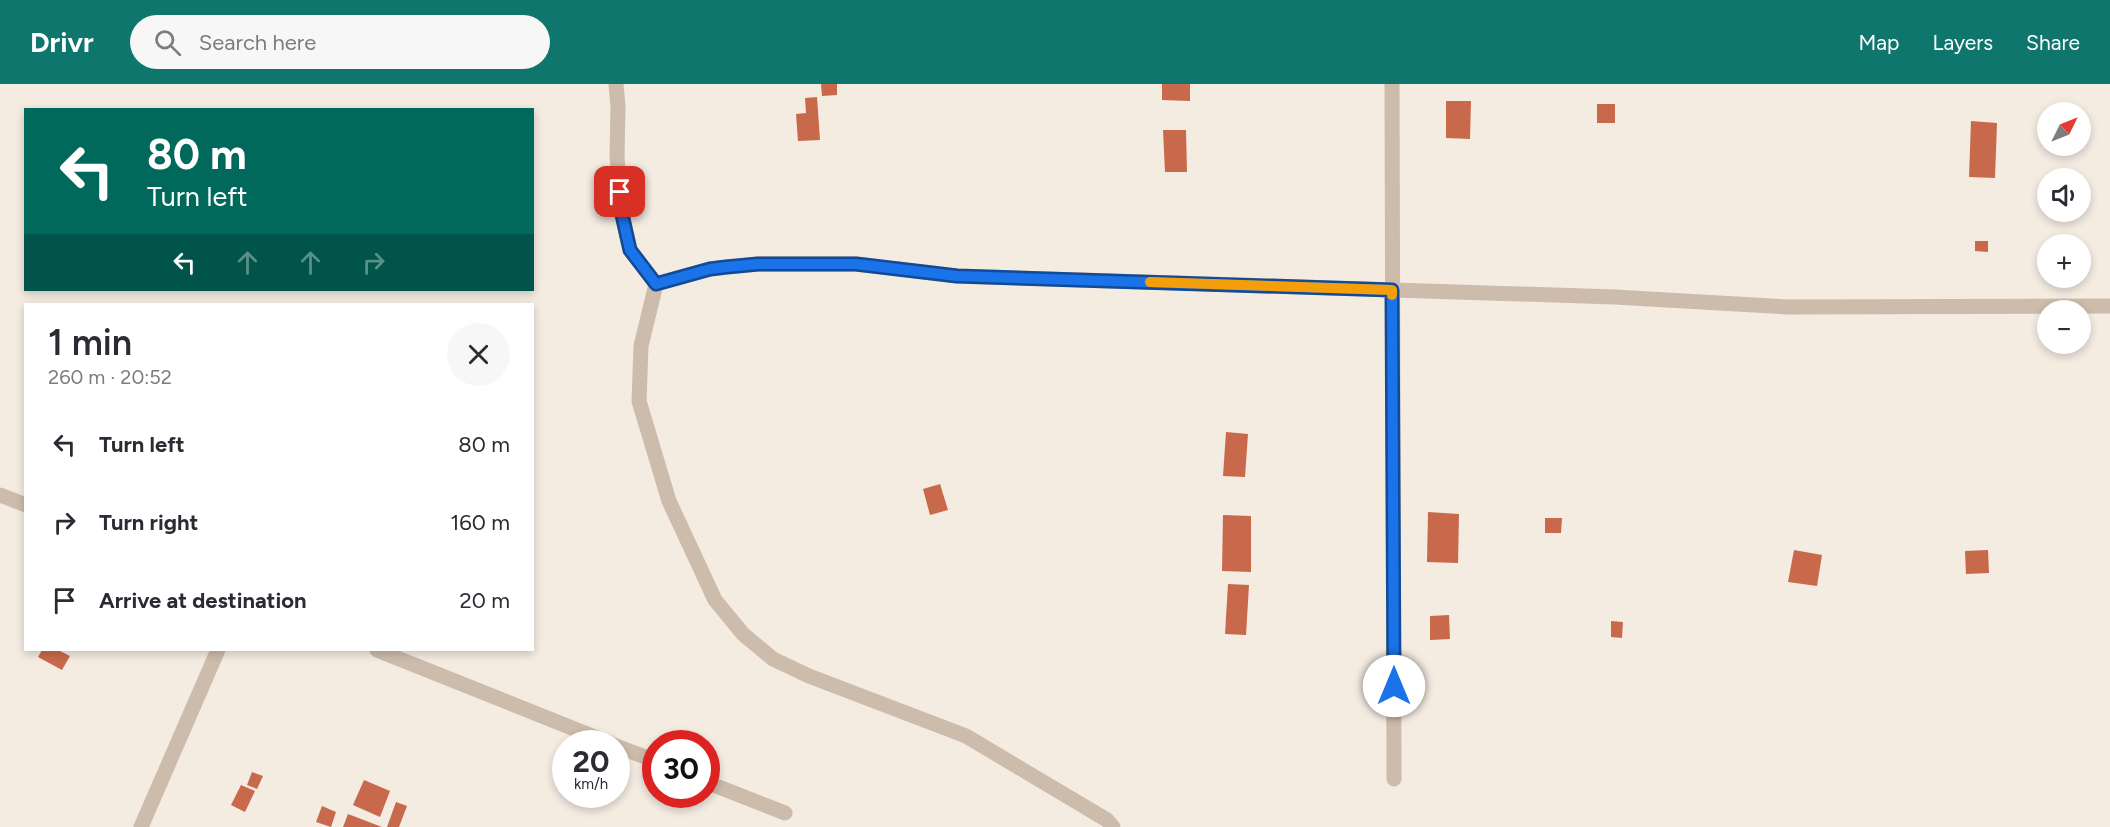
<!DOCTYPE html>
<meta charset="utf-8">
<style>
body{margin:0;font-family:Figtree,sans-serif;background:#f7f7f7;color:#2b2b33;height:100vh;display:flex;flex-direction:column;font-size:22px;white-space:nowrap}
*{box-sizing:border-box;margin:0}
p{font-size:20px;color:#7c7c81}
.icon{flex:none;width:33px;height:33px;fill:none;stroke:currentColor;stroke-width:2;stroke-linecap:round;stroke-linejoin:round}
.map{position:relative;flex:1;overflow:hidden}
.drawer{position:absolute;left:24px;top:219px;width:510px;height:348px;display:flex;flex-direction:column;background:#fff;border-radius:0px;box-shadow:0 3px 9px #0003}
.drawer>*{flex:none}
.banner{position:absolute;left:24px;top:24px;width:510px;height:183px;border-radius:0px;box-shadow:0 3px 9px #0003;background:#00695c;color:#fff;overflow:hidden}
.needle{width:39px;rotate:47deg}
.buttons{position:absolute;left:2037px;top:18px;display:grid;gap:12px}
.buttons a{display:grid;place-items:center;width:54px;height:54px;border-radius:50%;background:#fff;box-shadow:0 3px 9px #0003;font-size:30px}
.speed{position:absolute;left:552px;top:646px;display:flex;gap:12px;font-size:30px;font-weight:700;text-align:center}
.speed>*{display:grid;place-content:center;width:78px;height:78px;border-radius:50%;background:#fff;box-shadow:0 3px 9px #0003;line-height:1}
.speed small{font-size:15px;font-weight:400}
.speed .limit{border:9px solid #d22;background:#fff;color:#111}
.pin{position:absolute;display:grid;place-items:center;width:51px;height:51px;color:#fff;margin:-26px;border-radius:12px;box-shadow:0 3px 9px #0006}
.me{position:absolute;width:66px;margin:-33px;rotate:0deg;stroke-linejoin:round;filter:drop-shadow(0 0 4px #0008)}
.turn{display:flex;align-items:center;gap:21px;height:126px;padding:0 24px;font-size:27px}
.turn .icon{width:78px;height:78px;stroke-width:2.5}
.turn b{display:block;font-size:42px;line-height:51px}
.lanes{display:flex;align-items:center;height:57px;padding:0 24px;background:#0003;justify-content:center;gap:30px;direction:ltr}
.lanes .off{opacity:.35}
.round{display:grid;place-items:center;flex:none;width:63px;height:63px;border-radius:32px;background:#f7f7f7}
.head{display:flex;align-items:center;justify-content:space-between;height:102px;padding:0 24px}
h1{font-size:36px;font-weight:600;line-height:45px}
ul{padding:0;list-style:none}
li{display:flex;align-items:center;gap:18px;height:78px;padding:0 24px}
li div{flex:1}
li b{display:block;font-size:22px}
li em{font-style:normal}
header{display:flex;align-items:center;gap:36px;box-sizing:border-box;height:84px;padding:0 30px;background:#0f766e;color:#fff}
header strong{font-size:28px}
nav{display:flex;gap:33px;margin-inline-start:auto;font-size:21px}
.search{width:420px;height:54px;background:#f7f7f7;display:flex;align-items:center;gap:15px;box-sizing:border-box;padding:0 21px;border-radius:33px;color:#7c7c81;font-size:22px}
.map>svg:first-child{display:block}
.building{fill:#c8694b}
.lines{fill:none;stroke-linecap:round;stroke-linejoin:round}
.minor{stroke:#cdbbac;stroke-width:15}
.route-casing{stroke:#114b97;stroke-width:15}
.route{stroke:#1a73e8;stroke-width:10}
.slow{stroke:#f59e0b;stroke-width:10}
</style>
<header>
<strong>Drivr</strong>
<div class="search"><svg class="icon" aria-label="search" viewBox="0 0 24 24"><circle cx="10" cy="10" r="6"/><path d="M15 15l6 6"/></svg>Search here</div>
<nav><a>Map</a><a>Layers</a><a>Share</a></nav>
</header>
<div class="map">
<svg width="2110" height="743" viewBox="0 0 2110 743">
<rect width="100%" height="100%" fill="#f4ebe1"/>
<g class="building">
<path d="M821 0H837V11L822 12Z"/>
<path d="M1162 0H1190V17L1162 16Z"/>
<path d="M817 13 820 56 798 57 796 30 806 29 805 14Z"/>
<path d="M1446 17H1471L1470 55 1446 54Z"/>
<rect x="1597" y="20" width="18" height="19"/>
<path d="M1971 37 1997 39 1995 94 1969 93Z"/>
<path d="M1163 46H1186L1187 88H1165Z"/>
<path d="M1975 157H1988V168L1975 167Z"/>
<path d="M1226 348 1248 350 1245 393 1223 392Z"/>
<path d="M940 400 948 426 930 431 923 405Z"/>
<path d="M1428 428 1459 430 1458 479 1427 478Z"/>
<path d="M1223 431 1251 432V488L1222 487Z"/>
<path d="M1545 434H1562L1561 449H1545Z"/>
<path d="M1794 466 1822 471 1817 502 1788 498Z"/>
<path d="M1988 466 1989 489 1966 490 1965 467Z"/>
<path d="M1228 500 1249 501 1246 551 1225 550Z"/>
<path d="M1449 531 1450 555 1430 556V532Z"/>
<path d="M1611 537 1623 538 1622 554 1611 553Z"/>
<path d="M42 566H58L70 572 62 586 38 573Z"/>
<path d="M252 688 263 692 257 705 247 701Z"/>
<path d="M364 696 390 707 380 733 353 721Z"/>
<path d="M241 701 255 707 245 728 231 721Z"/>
<path d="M396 718 407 722 399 743H387Z"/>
<path d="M322 722 336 728 331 743 316 738Z"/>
<path d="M348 730 382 743H343Z"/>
</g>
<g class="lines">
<g class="minor">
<path d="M616 0 618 23 617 72 621 126 630 166 656 200"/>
<path d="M1392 0 1394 695"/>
<path d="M656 200 710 185 758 180H856L957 192 1615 213 1787 223 2110 222"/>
<path d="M656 200 641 262 639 317 669 417 715 516 743 550 773 575 809 592 966 652 1107 736 1113 743"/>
<path d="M0 411 26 421"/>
<path d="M377 566 612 660"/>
<path d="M616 662 656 677"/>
<path d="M706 698 785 729"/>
<path d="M141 743 218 566"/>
</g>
</g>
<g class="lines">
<g class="route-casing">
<path id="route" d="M620 108 621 126 630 166 656 200 710 185 726 183 758 180H856L957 192 1392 206 1394 602"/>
</g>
<use href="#route" class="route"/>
<path class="slow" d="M1150 198 1392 206V211"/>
</g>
</svg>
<div class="buttons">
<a><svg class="needle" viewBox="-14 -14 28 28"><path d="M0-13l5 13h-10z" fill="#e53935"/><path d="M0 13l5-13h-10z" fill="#7c7c81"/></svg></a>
<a><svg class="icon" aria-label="sound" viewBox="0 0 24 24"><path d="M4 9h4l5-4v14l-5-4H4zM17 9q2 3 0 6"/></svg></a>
<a>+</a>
<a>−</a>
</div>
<div class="speed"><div>20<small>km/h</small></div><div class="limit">30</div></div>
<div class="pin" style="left:620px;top:108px;background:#d93025"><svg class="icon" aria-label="arrive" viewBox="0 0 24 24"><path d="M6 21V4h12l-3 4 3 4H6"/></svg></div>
<svg class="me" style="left:1394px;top:602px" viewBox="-20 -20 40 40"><circle r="19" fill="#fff"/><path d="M0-13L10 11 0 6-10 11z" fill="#1a73e8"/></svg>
<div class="banner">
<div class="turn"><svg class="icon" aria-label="left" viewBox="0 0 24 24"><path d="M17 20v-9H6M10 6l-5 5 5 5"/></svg><div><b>80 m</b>Turn left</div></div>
<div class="lanes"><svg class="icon" aria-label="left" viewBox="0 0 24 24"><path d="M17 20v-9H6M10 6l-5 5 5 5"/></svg><svg class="icon off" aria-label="ahead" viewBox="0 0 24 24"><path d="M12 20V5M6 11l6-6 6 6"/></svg><svg class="icon off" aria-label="ahead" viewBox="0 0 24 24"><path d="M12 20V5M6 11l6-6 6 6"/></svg><svg class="icon off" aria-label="right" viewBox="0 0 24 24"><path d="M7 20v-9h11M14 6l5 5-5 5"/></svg></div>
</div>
<section class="drawer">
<div class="head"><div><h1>1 min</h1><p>260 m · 20:52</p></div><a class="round"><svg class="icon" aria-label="close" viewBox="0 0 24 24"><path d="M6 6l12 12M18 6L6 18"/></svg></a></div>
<ul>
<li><svg class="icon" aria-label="left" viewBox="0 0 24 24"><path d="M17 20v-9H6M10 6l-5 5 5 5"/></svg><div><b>Turn left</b></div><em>80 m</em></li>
<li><svg class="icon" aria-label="right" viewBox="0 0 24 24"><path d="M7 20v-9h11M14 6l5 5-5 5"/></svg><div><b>Turn right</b></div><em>160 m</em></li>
<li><svg class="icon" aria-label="arrive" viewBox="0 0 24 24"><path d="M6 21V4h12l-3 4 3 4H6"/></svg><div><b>Arrive at destination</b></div><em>20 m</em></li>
</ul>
</section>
</div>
